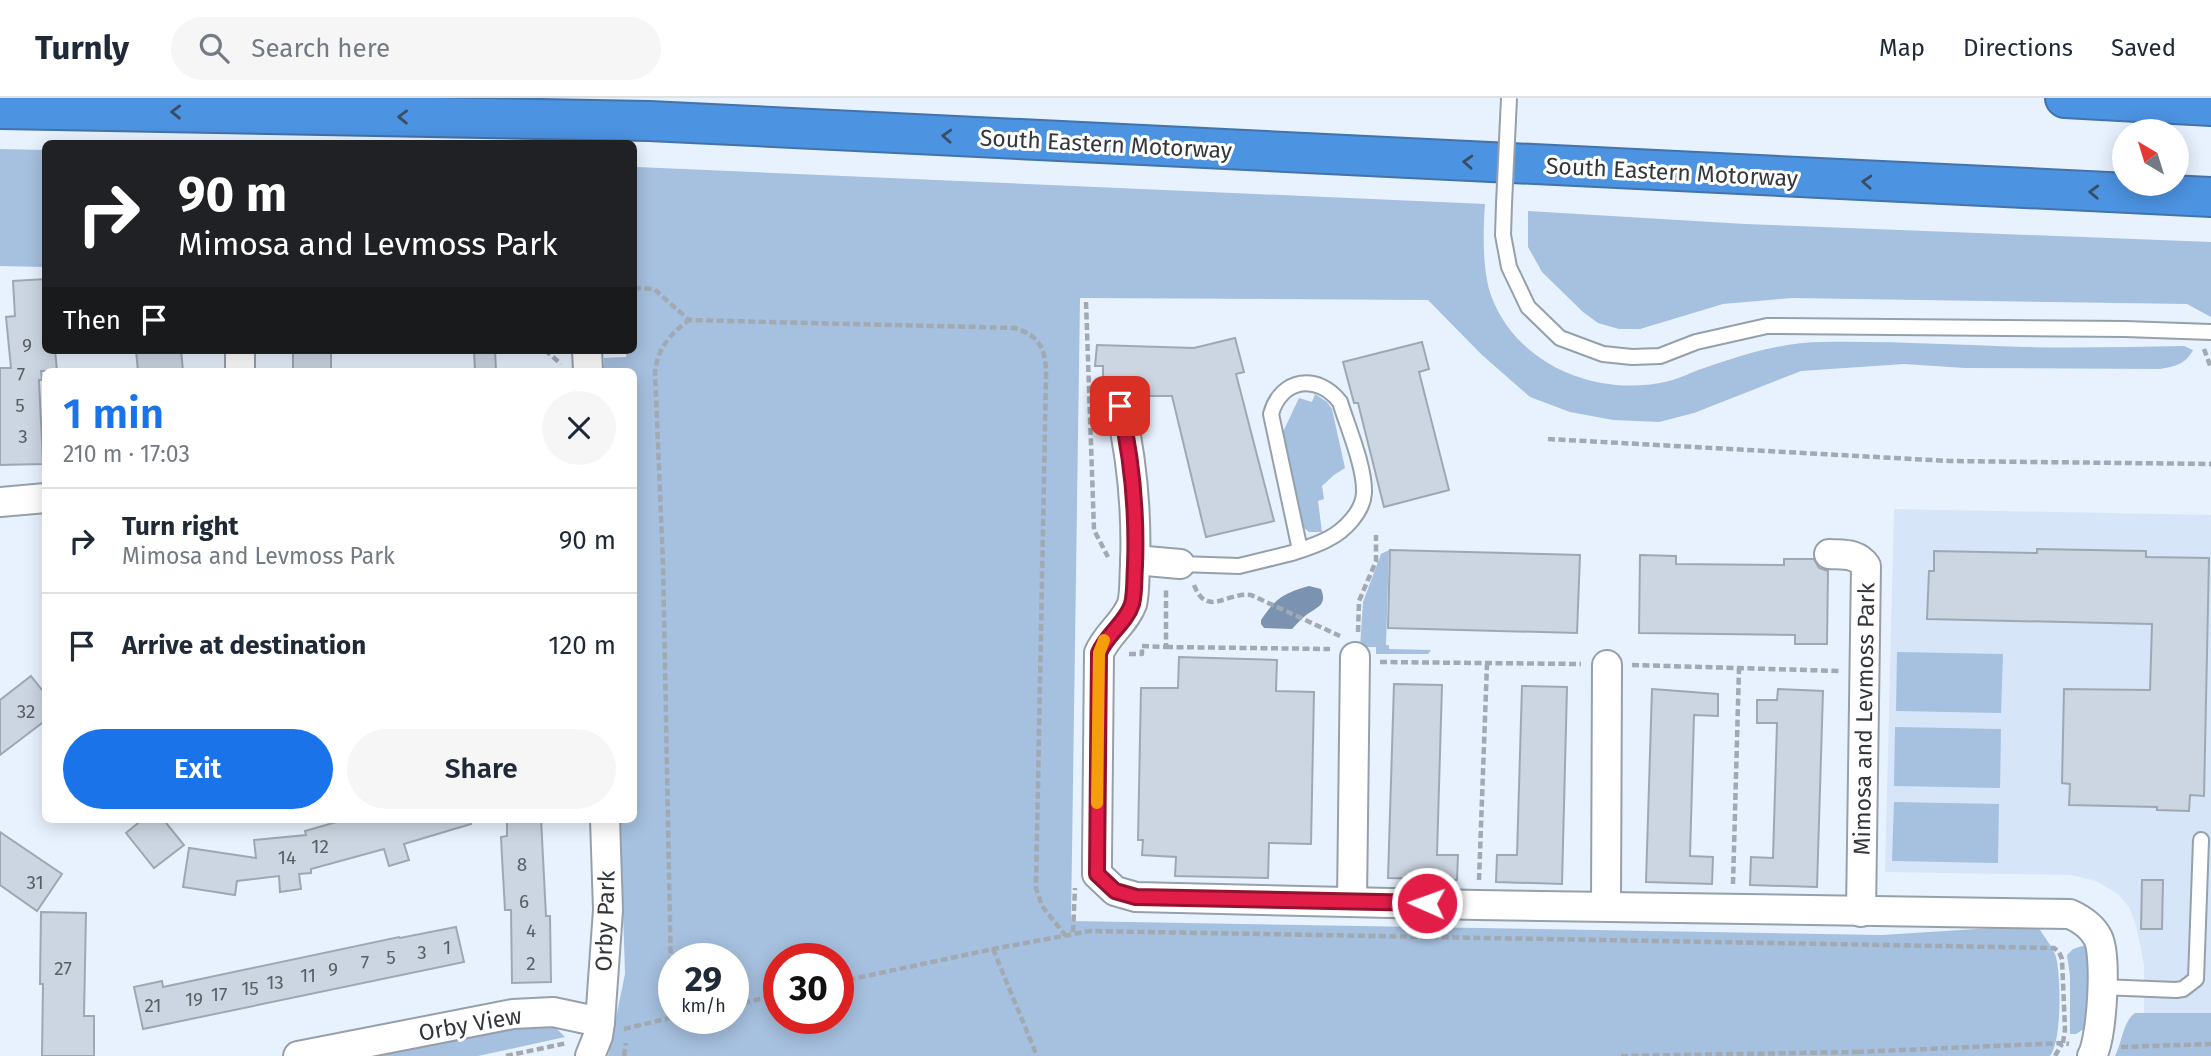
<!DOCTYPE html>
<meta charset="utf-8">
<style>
body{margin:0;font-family:"Fira Sans",sans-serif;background:#f6f6f7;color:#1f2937;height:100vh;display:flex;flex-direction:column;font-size:26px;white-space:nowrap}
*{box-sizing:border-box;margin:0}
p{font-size:23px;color:#747a83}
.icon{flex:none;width:38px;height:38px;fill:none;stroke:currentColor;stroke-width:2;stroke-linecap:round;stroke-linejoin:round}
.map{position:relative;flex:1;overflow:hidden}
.side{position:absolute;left:42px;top:270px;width:595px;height:455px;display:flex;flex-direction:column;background:#fff;border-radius:10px;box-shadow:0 4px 18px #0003}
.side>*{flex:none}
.hud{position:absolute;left:42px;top:42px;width:595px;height:214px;border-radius:10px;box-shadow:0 4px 18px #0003;background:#202124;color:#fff;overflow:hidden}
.needle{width:46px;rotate:322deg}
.fabs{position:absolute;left:2112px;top:21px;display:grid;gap:14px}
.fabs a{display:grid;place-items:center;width:77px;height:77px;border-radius:50%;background:#fff;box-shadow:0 4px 18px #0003;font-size:35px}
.speed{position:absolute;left:658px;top:845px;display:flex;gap:14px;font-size:35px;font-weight:700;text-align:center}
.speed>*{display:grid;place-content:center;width:91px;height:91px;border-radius:50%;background:#fff;box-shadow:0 4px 18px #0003;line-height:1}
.speed small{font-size:18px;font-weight:400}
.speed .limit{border:10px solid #d22;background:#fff;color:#111}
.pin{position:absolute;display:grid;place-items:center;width:60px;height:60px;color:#fff;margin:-30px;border-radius:14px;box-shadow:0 4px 10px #0006}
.me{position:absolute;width:77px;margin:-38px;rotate:272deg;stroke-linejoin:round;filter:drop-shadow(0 0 5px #0008)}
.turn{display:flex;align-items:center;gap:24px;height:147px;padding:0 21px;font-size:32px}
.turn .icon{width:91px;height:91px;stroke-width:2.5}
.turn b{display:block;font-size:49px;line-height:60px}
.then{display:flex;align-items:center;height:66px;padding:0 21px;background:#0003;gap:14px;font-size:26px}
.round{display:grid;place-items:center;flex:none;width:74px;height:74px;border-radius:37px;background:#f6f6f7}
.summary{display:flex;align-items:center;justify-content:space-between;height:119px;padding:0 21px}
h1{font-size:42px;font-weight:600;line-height:52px;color:#1a73e8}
.action{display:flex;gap:14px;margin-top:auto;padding:14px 21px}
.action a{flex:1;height:80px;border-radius:42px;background:#1a73e8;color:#fff;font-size:28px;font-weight:600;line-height:80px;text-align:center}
.action a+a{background:#f6f6f7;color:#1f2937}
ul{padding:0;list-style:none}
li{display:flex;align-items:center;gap:21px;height:105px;padding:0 21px;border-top:2px solid #e0e1e3}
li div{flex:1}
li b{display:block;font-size:26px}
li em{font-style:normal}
header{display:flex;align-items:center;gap:42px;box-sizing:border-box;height:98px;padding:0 35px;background:#fff;border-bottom:2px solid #e0e1e3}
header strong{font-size:33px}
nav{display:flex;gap:38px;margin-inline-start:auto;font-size:24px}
.search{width:490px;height:63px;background:#f6f6f7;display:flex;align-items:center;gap:18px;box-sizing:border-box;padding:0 24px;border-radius:38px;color:#747a83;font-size:26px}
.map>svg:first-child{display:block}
.built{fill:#d6e5f7}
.green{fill:#a6c0df;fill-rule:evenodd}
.water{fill:#7b93b1}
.building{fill:#ccd6e2;stroke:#9ea8b3;stroke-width:2}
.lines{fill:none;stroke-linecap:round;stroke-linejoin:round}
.service-casing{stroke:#96a0ab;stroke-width:18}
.minor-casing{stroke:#96a0ab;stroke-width:32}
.motorway-casing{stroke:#4373a8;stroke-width:42}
.path{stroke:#a1a9b2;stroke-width:4.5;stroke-dasharray:7 3.5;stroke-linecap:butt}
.service{stroke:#fff;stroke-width:14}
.minor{stroke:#fff;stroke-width:28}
.motorway{stroke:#4c93e2;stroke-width:38}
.service-bridge-casing{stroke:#96a0ab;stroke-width:18;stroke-linecap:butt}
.service-bridge{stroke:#fff;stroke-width:14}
.oneway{stroke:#394e65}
.route-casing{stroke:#92132f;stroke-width:18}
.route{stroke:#e11d48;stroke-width:12}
.slow{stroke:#f59e0b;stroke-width:12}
.labels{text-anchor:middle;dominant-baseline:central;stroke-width:6;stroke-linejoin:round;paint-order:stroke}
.number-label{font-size:19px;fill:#595f65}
.street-label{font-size:23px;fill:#33373b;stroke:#fff}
</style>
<header>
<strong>Turnly</strong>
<div class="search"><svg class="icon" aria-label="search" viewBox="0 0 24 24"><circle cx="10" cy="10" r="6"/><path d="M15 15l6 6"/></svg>Search here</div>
<nav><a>Map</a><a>Directions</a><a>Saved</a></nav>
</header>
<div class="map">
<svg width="2211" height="958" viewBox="0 0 2211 958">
<rect width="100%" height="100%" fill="#e8f2fe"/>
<path class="built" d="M1894 411 2211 417V915H2144V867L2136 827 2129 809 2118 796 2096 783 2071 777 1885 774Z"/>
<g class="green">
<path d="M0 51 45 52V169L0 168Z"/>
<path d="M637 69 1485 106C1483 133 1482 175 1492 200 1519 269 1600 300 1669 283 1681 280 1692 274 1704 270 1742 257 1782 244 1823 244 1890 243 1957 247 2024 249 2077 250 2131 249 2184 248L2193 252C2185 267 2175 268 2160 271L1965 270 1904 266 1801 273 1694 315 1659 324 1613 322 1570 314 1530 299 1482 257 1428 202 1080 200 1071 823 1882 837 1992 830H2039C2044 839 2053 849 2056 859 2061 878 2062 943 2050 958H608L625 876 620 721H634V273H604V260L626 259 627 252H634V70ZM674 861H733V920H674ZM779 861H838V920H779Z"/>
<path d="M1528 113 1745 126 2211 144V219L2187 206 1791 200 1723 206 1640 231H1619L1598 225 1583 214 1542 174 1528 149Z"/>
<path d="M1315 296 1327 304 1332 311 1345 370 1334 377 1322 388 1324 401 1318 403 1322 434H1309L1304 430 1282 336 1299 300 1312 304Z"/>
<path d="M1389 452 1386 547H1389V551L1431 552 1428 556H1376V549H1360L1363 504 1381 456Z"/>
<path d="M1897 554 2003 556 2001 615 1896 613Z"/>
<path d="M1895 629 2001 631 2000 690 1894 688Z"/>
<path d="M1894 704 1999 706 1998 765 1892 763Z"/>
<path d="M2085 847 2090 867 2087 929 2076 936H2070V878L2067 857 2073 851Z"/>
<path d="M2135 915H2211V958H2115C2122 945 2123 923 2135 915Z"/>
<path d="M492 926 553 927 565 939 478 958H340Z"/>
</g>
<path class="water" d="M1309 488 1321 491C1328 508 1316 509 1305 518 1300 522 1296 527 1292 531L1264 530 1261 526V522C1276 500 1284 495 1309 488Z"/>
<g class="building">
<path d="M46 181V252H55L57 273H41L42 282H39L43 366 0 367V270H11L6 219 15 218 13 183Z"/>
<path d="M1235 240 1244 274 1236 276 1274 423 1206 439 1172 298H1133L1126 292H1117L1108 297H1103V268H1095L1097 247 1194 250Z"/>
<path d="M1422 244 1429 271 1419 274 1449 392 1384 409 1358 305H1354L1343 264Z"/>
<path d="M136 252H181L183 273H138Z"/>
<rect x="293" y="252" width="38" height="21"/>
<path d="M474 252H495L496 273H475Z"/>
<path d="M2037 451 2146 453V459L2209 460 2204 698 2190 697 2189 713 2157 712V709L2069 707 2070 686 2062 685 2064 591 2150 592 2152 526 1927 521 1929 473H1934V453L2037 455Z"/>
<path d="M1390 452 1580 457 1577 535 1388 530Z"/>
<path d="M1640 457 1676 458V466L1784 467V461H1814L1819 470 1828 473 1827 546H1795V537L1639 535Z"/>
<path d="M1179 559 1277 562 1276 593 1314 594 1311 746 1269 745 1268 780 1175 778 1176 759 1142 757 1143 742H1138L1141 590H1178Z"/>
<path d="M31 578 46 597V622L0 657V602Z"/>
<path d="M1394 586 1442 587 1437 757H1458L1457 782 1388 780Z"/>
<path d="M1522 588 1567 589 1562 786 1496 784 1497 757H1517Z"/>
<path d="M1652 591 1718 596V618L1694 617 1690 758 1713 759 1712 786 1646 784Z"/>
<path d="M1778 591 1823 593 1817 789 1750 787 1751 759 1773 760 1777 625H1757V602H1777Z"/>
<path d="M143 721H163L184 747 154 770 126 735Z"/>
<path d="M347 721H470L471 726 404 746 409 762 389 768 384 751 311 771V775L299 776 301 791 280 794 279 778 237 783 235 797 183 789 189 750 256 760 254 742 306 737 305 733Z"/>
<path d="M507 721H541L546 818H550L551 884 512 885 511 812H505L502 759 501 739 507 738Z"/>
<path d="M0 734 62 776 37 813 0 787Z"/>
<path d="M2142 782H2163L2162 831H2141Z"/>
<path d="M41 814 86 815 84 918H94V958H42L43 886H40Z"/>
<path d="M456 829 464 864 143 931 134 889 162 883 163 889 399 839 400 840Z"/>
</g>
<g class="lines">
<g class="service-casing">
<g id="service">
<path d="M1504 106 1503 137 1509 169 1528 209 1560 240 1603 256 1632 259 1660 258 1696 244 1767 228 2125 231 2211 234"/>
<path d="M1180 466 1239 468 1292 455C1304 451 1317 447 1328 441 1344 433 1363 414 1364 395 1365 369 1348 330 1340 304 1318 275 1281 280 1271 316L1300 452"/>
<path d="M2101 889 2176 892 2183 891 2196 881 2201 742"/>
</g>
</g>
<g class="minor-casing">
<g id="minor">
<path d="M240 252V273"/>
<path d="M587 252 588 273"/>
<path d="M1120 308C1132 361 1137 414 1135 468 1134 480 1135 495 1132 506 1125 525 1107 536 1099 555L1097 760V776L1115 793 1136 799 1478 807 2070 816C2081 821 2092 828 2098 840 2107 858 2102 940 2092 958"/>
<path d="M0 404 46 400"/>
<path d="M1829 456C1844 457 1857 455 1866 468L1861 814"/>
<path d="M1135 462 1180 466"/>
<path d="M1352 803 1355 559"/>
<path d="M1606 807 1607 567"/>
<path d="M298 958 513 916 553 914 600 924"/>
<path d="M590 958 598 938 600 924 608 812 605 721"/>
</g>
</g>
<g class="motorway-casing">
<g id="motorway">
<path d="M2065 0 2211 8"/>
<path d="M0 11 649 23 2211 99"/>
</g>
</g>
<g class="path">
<path d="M634 190 654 191 689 222 1015 230C1040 238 1046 252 1046 277L1036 790 1042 808 1065 837"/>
<path d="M1086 204 1094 432 1108 459"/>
<path d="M2204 251 2211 270"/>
<path d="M545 252 561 266"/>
<path d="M1548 341 1949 363 2211 366"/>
<path d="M1194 487C1207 520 1226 494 1251 497L1340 538"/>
<path d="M1358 534 1359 503 1376 463V437"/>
<path d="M1166 549 1330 551"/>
<path d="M1129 556H1142V548L1166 549V491"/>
<path d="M1380 564 1581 566"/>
<path d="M1632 567 1840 573"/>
<path d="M1479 782 1487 566"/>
<path d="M1733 786 1739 570"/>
<path d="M1073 834 1075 790"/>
<path d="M993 851 1037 958"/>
<path d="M838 884 993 851 1090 833 2054 850 2059 854 2062 861 2065 931 2063 945 2069 946"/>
<path d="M674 897 671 877 663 465 655 275C657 251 670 236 689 222"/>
<path d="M733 907 779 897"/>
<path d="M624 931 674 919"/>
<path d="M2121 949 2211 946"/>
<path d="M1857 954 2063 945"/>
<path d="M506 958 567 945"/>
<path d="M624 958 626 945"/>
<path d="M1621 958 1857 954V958"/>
<path d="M2055 958 2062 946"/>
</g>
<use href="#service" class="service"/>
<use href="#minor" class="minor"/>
<use href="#motorway" class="motorway"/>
<g class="service-bridge-casing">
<path id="service-bridge" d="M1504 106 1509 0"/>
</g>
<use href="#service-bridge" class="service-bridge"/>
</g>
<defs><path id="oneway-chevron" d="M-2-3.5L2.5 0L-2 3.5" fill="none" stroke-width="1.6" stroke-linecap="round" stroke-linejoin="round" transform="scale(1.75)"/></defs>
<g class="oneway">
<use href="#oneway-chevron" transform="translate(176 14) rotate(-179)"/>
<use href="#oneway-chevron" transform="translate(403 19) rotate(-179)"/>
<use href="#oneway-chevron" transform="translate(947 38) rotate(-177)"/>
<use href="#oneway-chevron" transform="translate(1468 64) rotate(-177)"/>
<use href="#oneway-chevron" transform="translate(1867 84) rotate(-177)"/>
<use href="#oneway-chevron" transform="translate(2094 94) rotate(-178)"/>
</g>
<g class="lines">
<g class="route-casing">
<path id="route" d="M1120 308C1132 361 1137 414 1135 468 1134 480 1135 495 1132 506 1126 525 1107 536 1099 555L1097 776 1115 793 1136 799 1427 805"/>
</g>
<use href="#route" class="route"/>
<path class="slow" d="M1097 705 1099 555 1104 542"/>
</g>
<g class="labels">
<g class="number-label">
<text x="27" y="247">9</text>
<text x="21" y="276">7</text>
<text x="20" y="307">5</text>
<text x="23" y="338">3</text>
<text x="26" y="613">32</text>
<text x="320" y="748">12</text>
<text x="287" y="759">14</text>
<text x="522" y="766">8</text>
<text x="35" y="784">31</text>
<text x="524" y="803">6</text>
<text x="531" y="832">4</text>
<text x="447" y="849">1</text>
<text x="422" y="854">3</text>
<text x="391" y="859">5</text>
<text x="365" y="864">7</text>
<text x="531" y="865">2</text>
<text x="63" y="870">27</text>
<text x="333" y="871">9</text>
<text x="308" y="877">11</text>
<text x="275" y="884">13</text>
<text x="250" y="890">15</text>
<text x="219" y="896">17</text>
<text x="194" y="901">19</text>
<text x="153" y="907">21</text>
</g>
<g class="street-label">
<text transform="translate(1106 46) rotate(3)">South Eastern Motorway</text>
<text transform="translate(1672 74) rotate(3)">South Eastern Motorway</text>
<text transform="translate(1864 621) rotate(-89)">Mimosa and Levmoss Park</text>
<text transform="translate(605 823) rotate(-88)">Orby Park</text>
<text transform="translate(470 926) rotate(-10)">Orby View</text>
</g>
</g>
</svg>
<div class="fabs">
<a><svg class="needle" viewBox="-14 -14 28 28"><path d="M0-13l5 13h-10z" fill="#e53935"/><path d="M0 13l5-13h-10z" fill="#747a83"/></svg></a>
</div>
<div class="speed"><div>29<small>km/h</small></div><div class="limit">30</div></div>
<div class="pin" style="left:1120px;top:308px;background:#d93025"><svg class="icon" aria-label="arrive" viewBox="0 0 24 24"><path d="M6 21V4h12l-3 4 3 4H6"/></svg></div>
<svg class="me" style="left:1427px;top:805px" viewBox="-20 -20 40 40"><circle r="17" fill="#e11d48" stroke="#fff" stroke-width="3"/><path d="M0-11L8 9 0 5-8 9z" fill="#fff"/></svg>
<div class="hud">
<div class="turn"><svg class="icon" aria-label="right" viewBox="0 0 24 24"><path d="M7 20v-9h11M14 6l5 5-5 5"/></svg><div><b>90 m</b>Mimosa and Levmoss Park</div></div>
<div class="then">Then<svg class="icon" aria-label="arrive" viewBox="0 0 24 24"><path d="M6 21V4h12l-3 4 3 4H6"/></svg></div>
</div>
<section class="side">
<div class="summary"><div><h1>1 min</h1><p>210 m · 17:03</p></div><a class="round"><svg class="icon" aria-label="close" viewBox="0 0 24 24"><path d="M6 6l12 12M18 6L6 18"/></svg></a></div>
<ul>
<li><svg class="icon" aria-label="right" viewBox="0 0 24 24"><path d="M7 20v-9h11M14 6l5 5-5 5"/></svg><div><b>Turn right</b><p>Mimosa and Levmoss Park</p></div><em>90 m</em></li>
<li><svg class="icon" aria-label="arrive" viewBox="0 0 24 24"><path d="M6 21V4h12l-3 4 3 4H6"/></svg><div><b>Arrive at destination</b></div><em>120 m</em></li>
</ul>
<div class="action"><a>Exit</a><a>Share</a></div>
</section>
</div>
